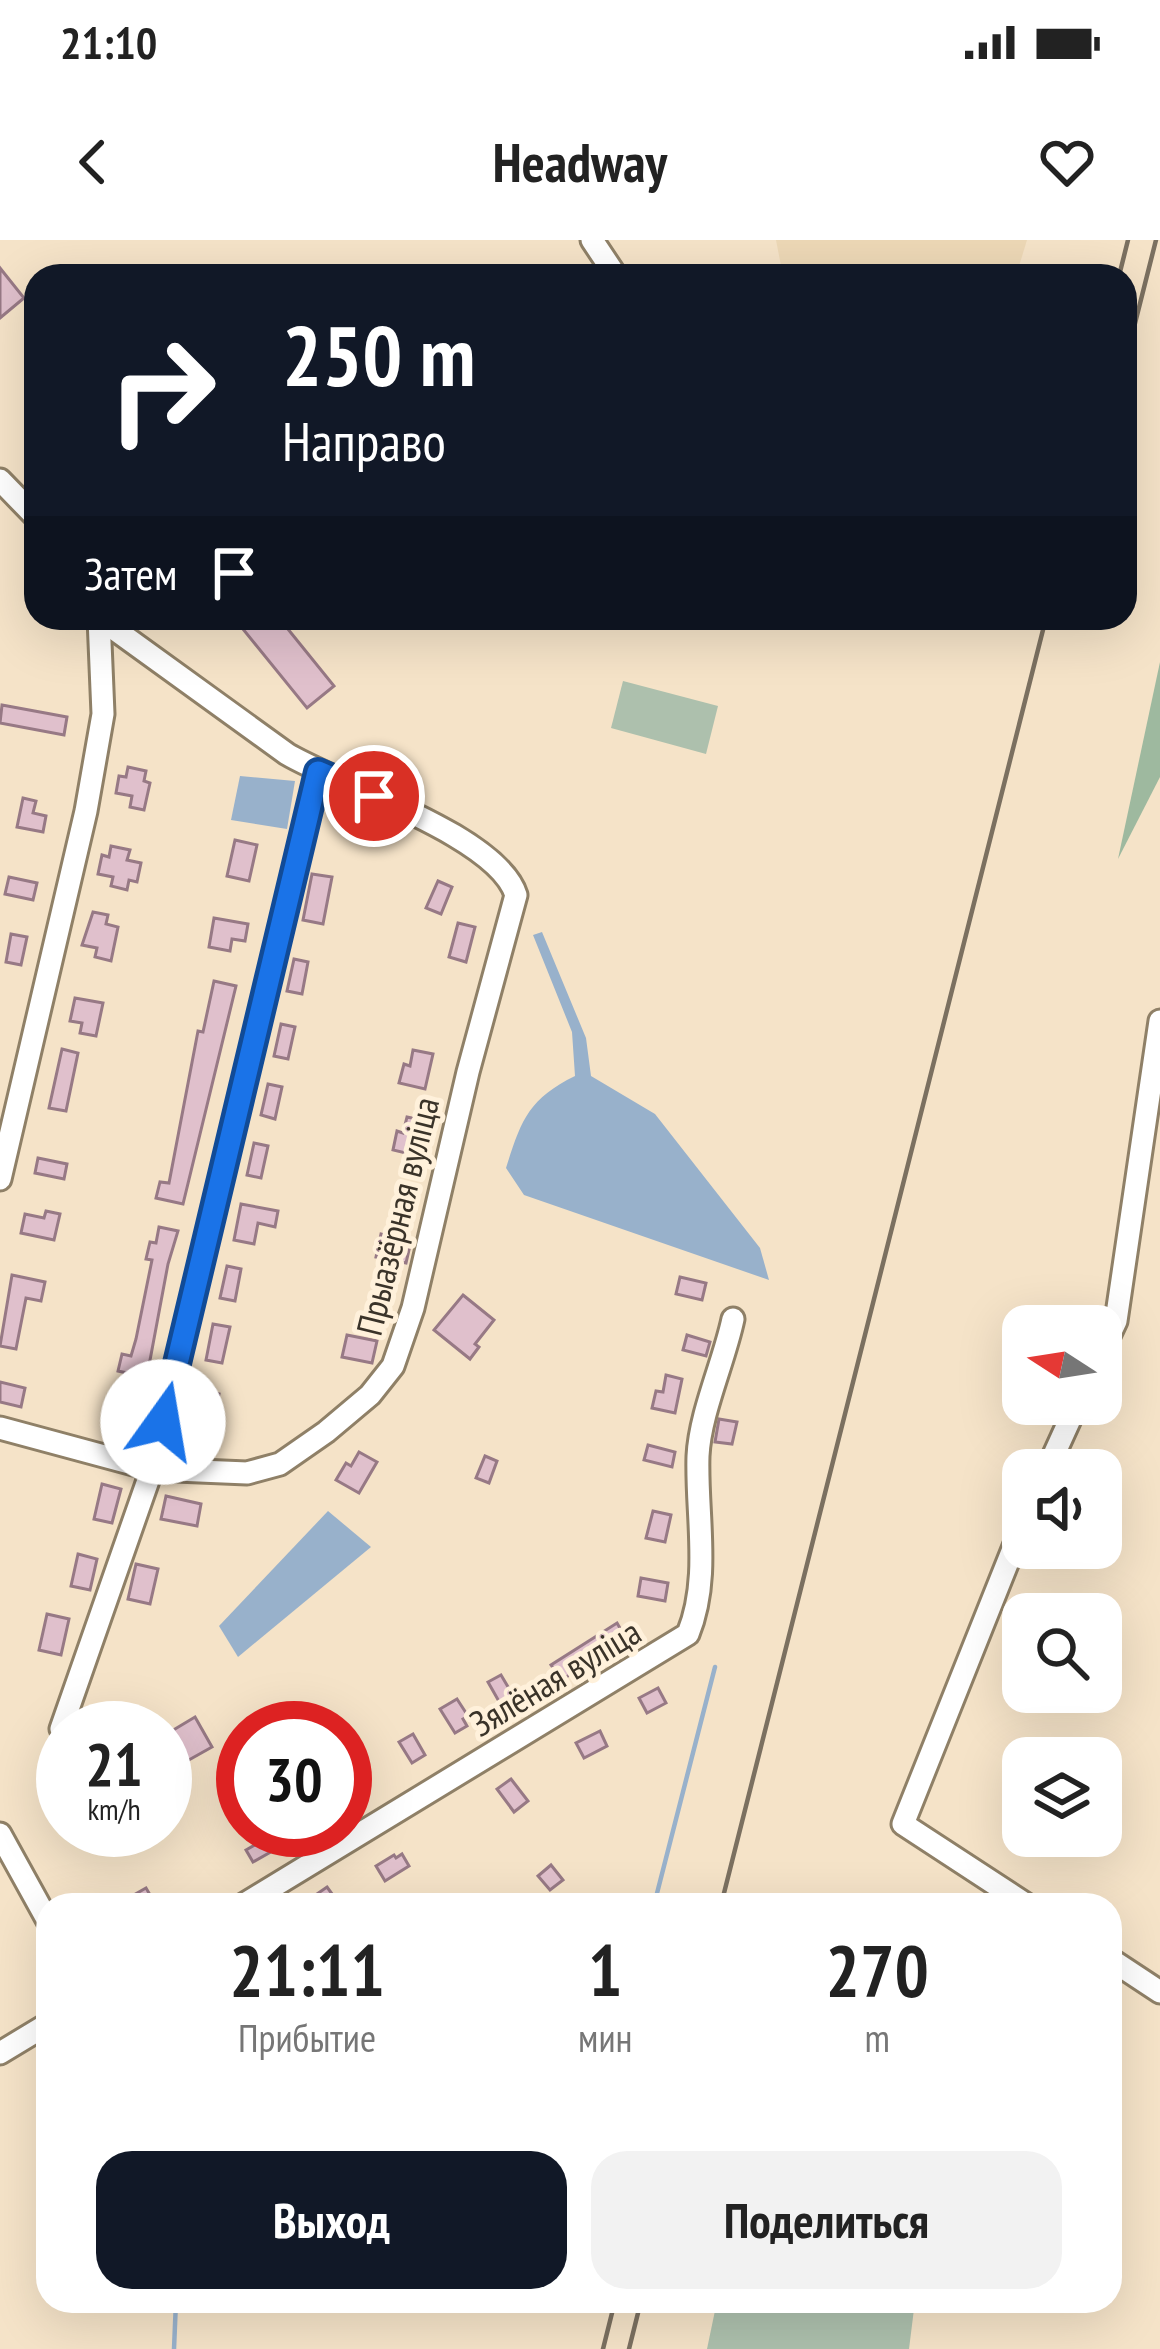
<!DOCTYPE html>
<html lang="ru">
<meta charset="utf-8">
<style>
body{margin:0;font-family:"PT Sans Narrow",sans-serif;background:#f2f2f2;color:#222;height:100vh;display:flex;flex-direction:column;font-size:45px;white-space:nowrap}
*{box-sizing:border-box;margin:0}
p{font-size:39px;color:#767676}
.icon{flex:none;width:66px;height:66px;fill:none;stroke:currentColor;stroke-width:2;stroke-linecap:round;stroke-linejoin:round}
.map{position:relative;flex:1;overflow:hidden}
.side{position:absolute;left:36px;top:1653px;width:1086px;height:420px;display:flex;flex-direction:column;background:#fff;border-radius:36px;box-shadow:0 12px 48px #0002}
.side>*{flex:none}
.top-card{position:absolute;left:24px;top:24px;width:1113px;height:366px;border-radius:36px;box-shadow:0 12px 48px #0002;background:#111827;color:#fff;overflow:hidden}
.needle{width:78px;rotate:282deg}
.tools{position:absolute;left:1002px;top:1065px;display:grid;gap:24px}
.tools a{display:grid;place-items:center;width:120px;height:120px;border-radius:24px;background:#fff;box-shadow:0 12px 48px #0002;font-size:60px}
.speed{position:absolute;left:36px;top:1461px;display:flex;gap:24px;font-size:60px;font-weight:700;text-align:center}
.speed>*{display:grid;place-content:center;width:156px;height:156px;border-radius:50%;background:#fff;box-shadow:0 12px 48px #0002;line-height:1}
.speed small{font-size:30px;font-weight:400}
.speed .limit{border:18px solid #d22;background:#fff;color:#111}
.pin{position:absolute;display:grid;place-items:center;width:102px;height:102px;color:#fff;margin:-51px;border:6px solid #fff;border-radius:50%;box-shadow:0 3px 12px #0007}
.me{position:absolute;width:132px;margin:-66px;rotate:13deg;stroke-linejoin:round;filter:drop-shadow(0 0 9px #0008)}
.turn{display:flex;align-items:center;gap:42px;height:252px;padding:0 60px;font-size:54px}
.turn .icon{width:156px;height:156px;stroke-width:2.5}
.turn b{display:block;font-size:84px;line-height:102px}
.then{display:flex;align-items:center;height:114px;padding:0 60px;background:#0003;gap:24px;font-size:45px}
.eta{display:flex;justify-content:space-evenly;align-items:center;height:204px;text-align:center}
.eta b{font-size:72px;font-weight:700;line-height:84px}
.action{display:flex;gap:24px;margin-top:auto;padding:24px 60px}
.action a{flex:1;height:138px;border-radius:36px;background:#111827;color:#fff;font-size:48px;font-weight:700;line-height:138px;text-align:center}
.action a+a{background:#f2f2f2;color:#222}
.status{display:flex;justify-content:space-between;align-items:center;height:84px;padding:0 60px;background:#fff;direction:ltr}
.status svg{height:33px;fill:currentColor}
header{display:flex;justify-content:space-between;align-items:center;height:156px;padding:0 60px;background:#fff;font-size:54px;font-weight:700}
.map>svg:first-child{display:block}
.built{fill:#edd8b6}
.green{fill:#adc0ad}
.forest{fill:#9eb99f}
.water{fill:#98b1cb}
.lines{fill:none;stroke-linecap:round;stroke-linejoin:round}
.stream{stroke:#98b1cb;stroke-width:4.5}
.building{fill:#e0c0cc;stroke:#977985;stroke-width:3}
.minor-casing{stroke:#8f8067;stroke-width:27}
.minor{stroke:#fff;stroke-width:21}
.rail{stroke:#7b7060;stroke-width:4.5}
.route-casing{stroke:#114b97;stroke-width:30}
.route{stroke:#1a73e8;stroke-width:21}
.labels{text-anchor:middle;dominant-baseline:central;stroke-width:10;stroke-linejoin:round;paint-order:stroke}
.street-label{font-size:36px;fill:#3a3329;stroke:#fff1db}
</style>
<div class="status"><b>21:10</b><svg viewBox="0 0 49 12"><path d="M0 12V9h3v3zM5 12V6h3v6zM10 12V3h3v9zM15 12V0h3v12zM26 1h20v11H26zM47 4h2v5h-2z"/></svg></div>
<header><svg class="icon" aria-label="back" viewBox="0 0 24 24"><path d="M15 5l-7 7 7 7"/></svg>Headway<svg class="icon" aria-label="heart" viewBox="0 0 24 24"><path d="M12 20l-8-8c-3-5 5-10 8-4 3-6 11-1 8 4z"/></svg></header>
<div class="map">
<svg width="1160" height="2109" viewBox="0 0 1160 2109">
<rect width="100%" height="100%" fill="#f5e3c8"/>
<path class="built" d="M776 0H1027L1016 36H783Z"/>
<g class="green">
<path d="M623 441 718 466 706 514 611 488Z"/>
<path d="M717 2061H915L909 2109H707Z"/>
</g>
<path class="forest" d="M1160 422V537L1118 619Z"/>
<g class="water">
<path d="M240 536 295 541 287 589 231 580Z"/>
<path d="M542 692 586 798 591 836 655 874 760 1008 769 1040 524 955 506 928C521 881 528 859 575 836L572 792 533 695Z"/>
<path d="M328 1271 371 1307 238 1417 219 1386Z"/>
</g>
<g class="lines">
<g class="stream">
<path d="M654 1665 715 1427"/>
<path d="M174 2109 176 2061"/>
</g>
</g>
<g class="building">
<path d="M0 28 24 58 0 78Z"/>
<path d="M234 378H279L334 446 307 468Z"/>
<path d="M2 465 67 477 64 495 0 483Z"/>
<path d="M128 527 146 531 144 541 150 543 144 570 130 567 132 556 116 553 119 536 126 537Z"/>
<path d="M23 558 36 561 33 573 46 576 43 592 17 587Z"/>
<path d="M235 600 257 605 249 641 227 636Z"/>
<path d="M111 606 130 610 127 620 141 623 137 642 129 640 127 650 111 646 113 637 98 634 102 615 109 617Z"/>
<path d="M312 634 332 637 323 684 303 680Z"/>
<path d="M9 637 37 643 33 660 5 654Z"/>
<path d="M438 641 452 647 441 674 426 668Z"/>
<path d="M93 672 108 675 106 684 118 687 111 721 95 717 97 708 82 705Z"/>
<path d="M214 678 248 684 245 701 232 699 230 711 209 707Z"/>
<path d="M458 683 475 687 466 722 449 717Z"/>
<path d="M11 694 27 697 21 725 6 722Z"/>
<path d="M294 719 308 722 302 754 287 751Z"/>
<path d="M214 741 236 746 183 964 156 958 160 942 169 943 198 791 203 792Z"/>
<path d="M75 758 103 763 96 796 80 793 82 783 70 781Z"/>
<path d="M281 784 295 787 288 819 274 816Z"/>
<path d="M62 809 78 813 66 871 49 868Z"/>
<path d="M413 810 433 814 425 849 399 843 404 824 410 826Z"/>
<path d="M268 844 282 847 275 879 261 875Z"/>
<path d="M407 877 426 881 418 916 393 910 397 891 403 893Z"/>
<path d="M254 903 268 906 261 938 247 935Z"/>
<path d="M38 918 67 924 64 939 35 933Z"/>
<path d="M241 964 278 971 275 987 258 983 254 1004 234 1000Z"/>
<path d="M46 971 60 974 54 1000 21 993 25 974 44 978Z"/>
<path d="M159 987 178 991 168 1024 136 1195 114 1191 127 1133 118 1131 122 1114 131 1116 136 1099 152 1020 146 1019 150 1002 156 1003Z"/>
<path d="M381 994 411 1001 406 1023 376 1017Z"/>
<path d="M227 1026 241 1029 235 1061 220 1058Z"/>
<path d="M12 1035 45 1042 41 1061 26 1058 16 1109 0 1106Z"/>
<path d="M680 1037 706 1043 702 1060 676 1054Z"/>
<path d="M463 1055 494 1080 475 1104 479 1107 470 1119 434 1090Z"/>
<path d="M213 1084 230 1087 222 1123 206 1120Z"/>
<path d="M347 1095 377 1101 372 1123 342 1117Z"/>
<path d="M687 1095 710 1102 706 1116 683 1110Z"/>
<path d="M666 1135 682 1139 675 1173 652 1168 656 1151 663 1152Z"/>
<path d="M0 1142 25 1148 21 1167 0 1162Z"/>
<path d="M199 1150 219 1154 213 1186 193 1183Z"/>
<path d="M719 1179 737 1182 732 1204 715 1202Z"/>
<path d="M648 1205 675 1212 672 1227 644 1220Z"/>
<path d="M359 1212 377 1222 359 1253 336 1240 346 1223 351 1226Z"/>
<path d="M485 1216 497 1221 489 1243 476 1238Z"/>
<path d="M102 1244 121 1249 112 1283 94 1279Z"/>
<path d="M166 1256 201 1264 197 1286 161 1279Z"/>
<path d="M653 1271 671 1275 665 1302 646 1298Z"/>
<path d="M78 1314 97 1319 90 1350 71 1346Z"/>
<path d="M136 1324 158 1329 150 1364 128 1359Z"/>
<path d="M641 1338 668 1343 665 1361 638 1356Z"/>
<path d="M47 1374 69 1379 61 1415 39 1410Z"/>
<path d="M617 1383 628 1402 598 1420 596 1417 562 1440 551 1425Z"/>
<path d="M501 1435 514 1457 501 1465 488 1442Z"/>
<path d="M658 1448 666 1463 647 1473 639 1458Z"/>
<path d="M457 1459 468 1476 463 1479 467 1486 455 1493 440 1469Z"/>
<path d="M195 1477 212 1507 187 1521 170 1492Z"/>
<path d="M600 1491 607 1506 584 1518 576 1503Z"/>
<path d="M413 1494 425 1515 412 1523 399 1502Z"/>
<path d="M511 1539 528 1561 514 1572 497 1549Z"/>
<path d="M269 1597 276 1609 253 1622 246 1610Z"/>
<path d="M402 1614 409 1626 385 1641 376 1626 394 1615 396 1618Z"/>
<path d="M551 1625 563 1640 550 1650 538 1636Z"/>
<path d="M327 1647 340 1665H301Z"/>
<path d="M146 1648 153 1660 144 1665H116Z"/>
</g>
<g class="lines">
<g class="minor-casing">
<g id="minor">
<path d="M592 0 616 36"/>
<path d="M0 240 36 277"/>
<path d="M0 939 86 571 103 474 99 378"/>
<path d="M1101 1113 1116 1081 1160 781"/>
<path d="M0 1188 152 1229 247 1233 280 1224 326 1192 370 1155 393 1126 413 1068 468 832 516 655C498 596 341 546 287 514L99 378"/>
<path d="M1047 1230 1077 1164"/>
<path d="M1023 1284 903 1584 1027 1665"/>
<path d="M61 1489 152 1229 318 532"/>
<path d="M0 1594 48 1681"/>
<path d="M243 1665 688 1394C711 1338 696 1274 698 1216 700 1173 724 1122 733 1079"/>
<path d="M1110 1719 1160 1752"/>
<path d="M0 1813 48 1784"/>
</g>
</g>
<use href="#minor" class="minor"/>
<g class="rail">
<path d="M1119 36 1128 0"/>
<path d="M1125 123 1156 0"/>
<path d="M721 1665 1046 378"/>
<path d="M603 2109 615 2061"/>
<path d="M629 2109 641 2061"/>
</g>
</g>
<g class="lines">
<g class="route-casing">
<path id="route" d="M163 1182 318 532 374 556"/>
</g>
<use href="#route" class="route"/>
</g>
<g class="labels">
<g class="street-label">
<text transform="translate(397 976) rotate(-76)">Прыазёрная вуліца</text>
<text transform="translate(555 1437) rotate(-31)">Зялёная вуліца</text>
</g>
</g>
</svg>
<div class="tools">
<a><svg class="needle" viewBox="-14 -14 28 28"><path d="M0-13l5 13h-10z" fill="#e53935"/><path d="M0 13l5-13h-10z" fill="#767676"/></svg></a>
<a><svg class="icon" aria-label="sound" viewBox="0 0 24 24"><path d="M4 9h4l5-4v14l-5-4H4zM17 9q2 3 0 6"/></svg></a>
<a><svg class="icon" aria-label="search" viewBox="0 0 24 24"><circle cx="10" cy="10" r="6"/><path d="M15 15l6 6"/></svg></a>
<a><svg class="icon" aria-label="layers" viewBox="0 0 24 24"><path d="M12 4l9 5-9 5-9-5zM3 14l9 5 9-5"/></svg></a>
</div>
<div class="speed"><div>21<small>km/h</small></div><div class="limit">30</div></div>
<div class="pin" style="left:374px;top:556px;background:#d93025"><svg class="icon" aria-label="arrive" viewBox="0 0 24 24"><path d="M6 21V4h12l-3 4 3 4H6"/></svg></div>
<svg class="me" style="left:163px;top:1182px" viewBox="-20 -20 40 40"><circle r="19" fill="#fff"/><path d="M0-13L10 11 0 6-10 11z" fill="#1a73e8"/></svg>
<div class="top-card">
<div class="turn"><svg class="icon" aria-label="right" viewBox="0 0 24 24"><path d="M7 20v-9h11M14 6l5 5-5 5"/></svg><div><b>250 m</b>Направо</div></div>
<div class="then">Затем<svg class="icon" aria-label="arrive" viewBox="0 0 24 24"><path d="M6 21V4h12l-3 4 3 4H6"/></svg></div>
</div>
<section class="side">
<div class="eta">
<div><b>21:11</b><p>Прибытие</p></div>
<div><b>1</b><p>мин</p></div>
<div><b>270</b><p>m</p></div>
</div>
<div class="action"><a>Выход</a><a>Поделиться</a></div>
</section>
</div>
